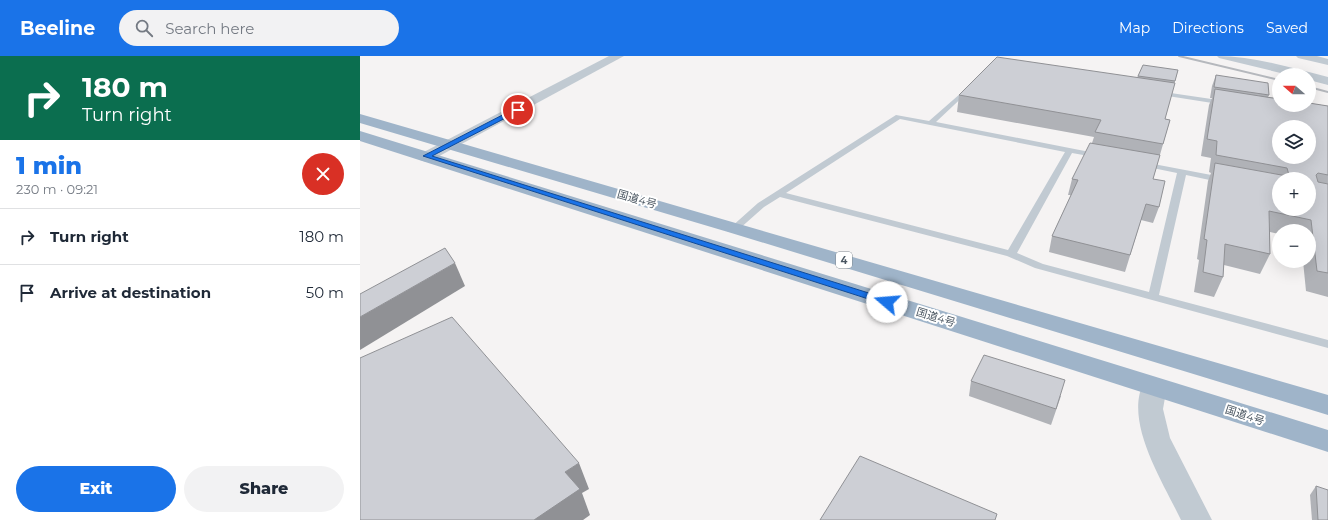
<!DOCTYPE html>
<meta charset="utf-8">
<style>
body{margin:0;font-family:Montserrat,"Noto Sans JP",sans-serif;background:#f2f2f3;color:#1f2937;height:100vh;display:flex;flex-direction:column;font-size:15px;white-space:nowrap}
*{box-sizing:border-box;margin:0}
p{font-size:13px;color:#747a83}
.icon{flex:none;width:22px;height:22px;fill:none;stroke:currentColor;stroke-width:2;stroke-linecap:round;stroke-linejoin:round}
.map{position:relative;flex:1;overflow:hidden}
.sheet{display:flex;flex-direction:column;background:#fff;width:360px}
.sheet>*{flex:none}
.hud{background:#0b6e4f;color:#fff;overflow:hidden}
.needle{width:26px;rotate:290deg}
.tools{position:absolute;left:912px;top:12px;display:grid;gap:8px}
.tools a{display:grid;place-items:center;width:44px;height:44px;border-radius:50%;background:#fff;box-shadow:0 4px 16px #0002;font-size:20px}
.pin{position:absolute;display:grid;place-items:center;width:34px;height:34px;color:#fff;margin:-17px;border:2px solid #fff;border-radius:50%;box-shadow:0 1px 4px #0007}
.me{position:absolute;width:44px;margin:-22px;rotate:288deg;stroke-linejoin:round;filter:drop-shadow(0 0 3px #0008)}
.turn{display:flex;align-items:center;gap:14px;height:84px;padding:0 16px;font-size:18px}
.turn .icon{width:52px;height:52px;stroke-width:2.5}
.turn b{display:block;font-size:28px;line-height:34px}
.round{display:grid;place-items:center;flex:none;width:42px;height:42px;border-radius:21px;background:#f2f2f3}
.overview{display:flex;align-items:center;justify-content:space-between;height:68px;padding:0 16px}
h1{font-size:24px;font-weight:800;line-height:30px;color:#1a73e8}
.primary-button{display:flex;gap:8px;margin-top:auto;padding:8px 16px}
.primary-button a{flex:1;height:46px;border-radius:24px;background:#1a73e8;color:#fff;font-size:16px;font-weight:800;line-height:46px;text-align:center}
.primary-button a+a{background:#f2f2f3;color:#1f2937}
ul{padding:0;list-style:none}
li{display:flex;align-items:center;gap:12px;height:56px;padding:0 16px;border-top:1px solid #e0e1e3}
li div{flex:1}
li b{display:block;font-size:15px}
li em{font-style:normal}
header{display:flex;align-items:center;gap:24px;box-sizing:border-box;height:56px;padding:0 20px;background:#1a73e8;color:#fff}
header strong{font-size:19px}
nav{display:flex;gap:22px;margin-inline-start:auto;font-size:14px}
.search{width:280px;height:36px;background:#f2f2f3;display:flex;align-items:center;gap:10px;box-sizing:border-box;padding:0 14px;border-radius:22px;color:#747a83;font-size:15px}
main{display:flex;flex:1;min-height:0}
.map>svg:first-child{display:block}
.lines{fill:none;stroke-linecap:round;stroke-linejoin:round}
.service{fill:#c1cad2;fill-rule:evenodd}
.minor{fill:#c1cad2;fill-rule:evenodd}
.tertiary{fill:#c1cad2;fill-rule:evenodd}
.trunk{fill:#9fb4c9;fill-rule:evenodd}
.rail{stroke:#b5b8bd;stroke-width:2}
.wall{fill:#b0b2b7}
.shaded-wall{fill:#909195}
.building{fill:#cdcfd5;stroke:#909195;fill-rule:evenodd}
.route{fill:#1a73e8;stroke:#114b97}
.labels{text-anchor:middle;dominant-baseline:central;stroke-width:4;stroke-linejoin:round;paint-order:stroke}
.shield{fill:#fff;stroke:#808990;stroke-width:1}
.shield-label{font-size:10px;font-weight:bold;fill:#4a5661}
.street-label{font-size:11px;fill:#4a5661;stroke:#fff}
</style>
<header>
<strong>Beeline</strong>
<div class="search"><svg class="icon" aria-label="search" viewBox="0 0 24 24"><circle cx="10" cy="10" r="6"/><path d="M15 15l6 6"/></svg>Search here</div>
<nav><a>Map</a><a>Directions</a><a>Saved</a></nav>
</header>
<main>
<section class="sheet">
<div class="hud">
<div class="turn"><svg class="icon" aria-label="right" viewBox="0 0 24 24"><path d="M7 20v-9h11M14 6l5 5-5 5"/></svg><div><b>180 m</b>Turn right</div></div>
</div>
<div class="overview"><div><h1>1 min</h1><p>230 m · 09:21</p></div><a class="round" style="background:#d93025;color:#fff"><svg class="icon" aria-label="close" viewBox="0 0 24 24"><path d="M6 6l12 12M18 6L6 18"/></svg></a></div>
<ul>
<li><svg class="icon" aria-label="right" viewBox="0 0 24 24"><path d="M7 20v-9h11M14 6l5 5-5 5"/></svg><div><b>Turn right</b></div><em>180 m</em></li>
<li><svg class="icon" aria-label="arrive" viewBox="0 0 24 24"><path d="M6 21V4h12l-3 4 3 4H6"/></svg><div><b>Arrive at destination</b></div><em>50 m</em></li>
</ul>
<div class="primary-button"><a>Exit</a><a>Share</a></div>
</section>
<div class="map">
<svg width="968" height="464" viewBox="0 0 968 464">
<rect width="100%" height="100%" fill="#f5f3f3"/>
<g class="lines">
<g class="service">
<path d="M609 30 612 32 611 33 576 66 740 98 744 100 740 102 712 97 657 197 683 208 789 236 817 117 783 110 779 108 783 106 867 122 868 124 864 127 826 119 799 239 968 284V292L675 212 647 200 420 141 404 151 378 174H372L370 172 398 147 536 59 569 65ZM540 63 705 96 648 194 426 137Z"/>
<path d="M797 35 865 45 868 47 865 49 795 38V36Z"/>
</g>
<g class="minor">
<path d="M857 0C894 0 932 12 968 21V29L949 24V19H929L859 2Z"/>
<path d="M936 0H957L968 3V9L938 2Z"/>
<path d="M794 321 803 324 807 330 803 353 810 382 852 464H821C803 426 762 364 785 324Z"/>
</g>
<path class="tertiary" d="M249 0H264L72 104 66 106 60 104 58 101 60 98Z"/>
<g class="trunk">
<path d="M0 58 968 339V359L368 176 0 67Z"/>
<path d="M0 75 968 374V396L0 85Z"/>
</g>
<g class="rail">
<path d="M819 0 919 24"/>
<path d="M949 31 968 36"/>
</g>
</g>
<g class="wall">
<path d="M818 14 805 63 810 64 793 123 799 151 793 167 781 164 765 216 689 196 692 180 711 139H708L712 123 732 87 734 81 597 56 599 39 777 21 778 20Z"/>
<path d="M856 19 909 39 908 41 968 50V241L946 235 943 205H949V175H919V178L910 176V198L900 218 864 209 863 221 854 241 834 236 839 204 837 203 848 125 851 117 849 116 851 102 841 100 849 49 852 42H850L852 30Z"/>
<path d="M611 325 701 340 691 369 609 340Z"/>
<path d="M956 430 968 464H952L950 439Z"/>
</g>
<g class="shaded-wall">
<path d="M95 207 105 230 0 294V261Z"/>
<path d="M219 407 229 433 222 437 230 459 223 464H174L205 416Z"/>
</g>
<g class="building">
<path d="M637 1 815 27 805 63 810 64 803 88 735 76 741 64 599 39Z"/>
<path d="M783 9 818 14 815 25 778 20Z"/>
<path d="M856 19 908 27 909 39 854 31Z"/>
<path d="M855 33 919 43V49H949V47L968 50V119L958 117 956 119 958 126 968 128V217L957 215 951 164 909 155 910 198 865 188 863 221 843 216 847 184 844 183 855 107 927 120 929 119 927 112 856 99 857 85 847 83ZM919 71H949V101H919ZM919 123H949V153H919Z"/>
<path d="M730 87 800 99 793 123 805 125 799 151 786 148 770 199 692 180 718 124 712 123Z"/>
<path d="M85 192 95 207 0 261V238Z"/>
<path d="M92 261 219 407 205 416 220 433 174 464H0V302Z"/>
<path d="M624 299 705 324 696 353 611 325Z"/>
<path d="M500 400 637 458 635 464H460Z"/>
<path d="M956 430 968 434V464H958Z"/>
</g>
<path class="route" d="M156 52 161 54 72 100 531 244 532 246 527 249 524 248 63 100Z"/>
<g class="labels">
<rect class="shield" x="476" y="196" width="16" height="16" rx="3"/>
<g class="shield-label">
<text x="484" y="204">4</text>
</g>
<g class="street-label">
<text transform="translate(277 143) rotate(16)">国道4号</text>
<text transform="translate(576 261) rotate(17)">国道4号</text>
<text transform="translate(885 359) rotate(18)">国道4号</text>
</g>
</g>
</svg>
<div class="tools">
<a><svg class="needle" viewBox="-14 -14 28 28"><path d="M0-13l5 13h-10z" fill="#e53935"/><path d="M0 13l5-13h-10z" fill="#747a83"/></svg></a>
<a><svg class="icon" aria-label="layers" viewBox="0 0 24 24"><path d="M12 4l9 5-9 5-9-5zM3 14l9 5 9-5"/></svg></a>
<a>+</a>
<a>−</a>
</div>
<div class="pin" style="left:158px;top:54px;background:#d93025"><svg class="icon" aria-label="arrive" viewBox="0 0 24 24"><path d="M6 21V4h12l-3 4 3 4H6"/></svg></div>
<svg class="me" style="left:527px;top:246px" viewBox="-20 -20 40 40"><circle r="19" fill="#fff"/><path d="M0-13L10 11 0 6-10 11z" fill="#1a73e8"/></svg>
</div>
</main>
